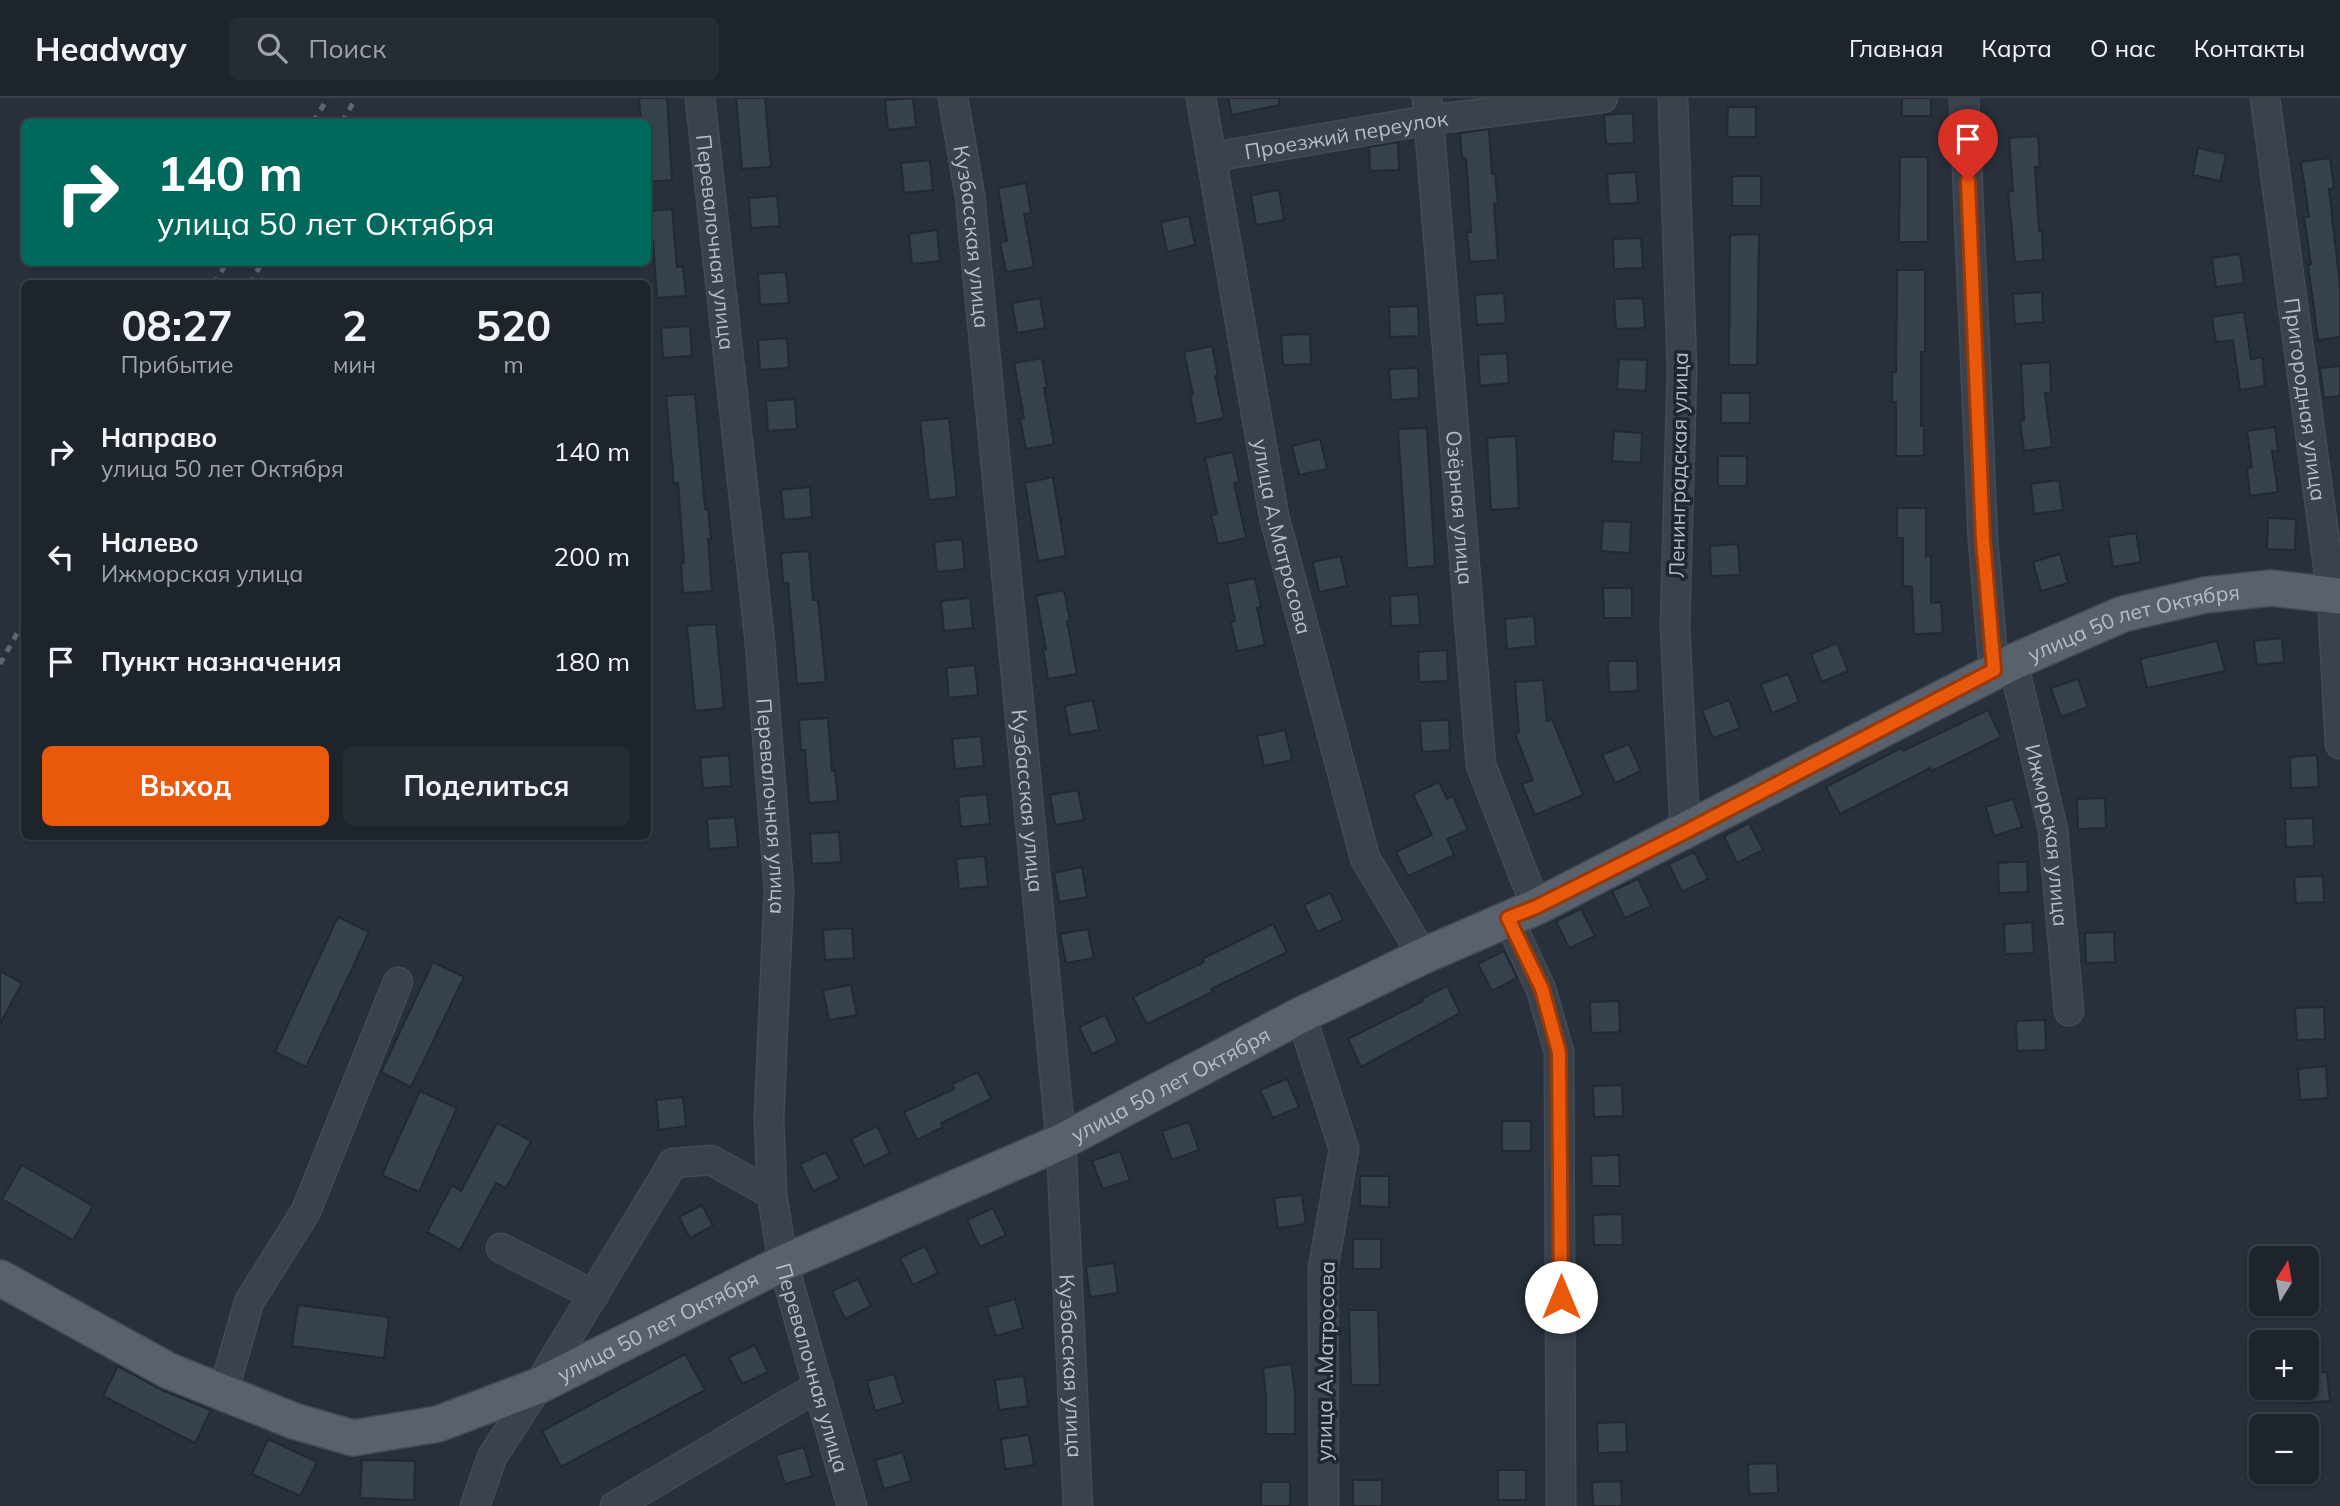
<!DOCTYPE html>
<html lang="ru">
<meta charset="utf-8">
<style>
body{margin:0;font-family:Mulish,sans-serif;background:#252c34;color:#f1f3f6;height:100vh;display:flex;flex-direction:column;font-size:26px;white-space:nowrap}
*{box-sizing:border-box;margin:0}
p{font-size:23px;color:#a0a4a9}
.icon{flex:none;width:38px;height:38px;fill:none;stroke:currentColor;stroke-width:2;stroke-linecap:round;stroke-linejoin:round}
.map{position:relative;flex:1;overflow:hidden}
.panel{position:absolute;left:21px;top:182px;width:630px;height:560px;display:flex;flex-direction:column;background:#1d242c;border-radius:10px;box-shadow:0 2px 5px #0004,0 0 0 2px #3b4148}
.panel>*{flex:none}
.banner{position:absolute;left:21px;top:21px;width:630px;height:147px;border-radius:10px;box-shadow:0 2px 5px #0004,0 0 0 2px #3b4148;background:#00695c;color:#fff;overflow:hidden}
.needle{width:46px;rotate:11deg}
.fabs{position:absolute;left:2249px;top:1148px;display:grid;gap:14px}
.fabs a{display:grid;place-items:center;width:70px;height:70px;border-radius:10px;background:#1d242c;box-shadow:0 2px 5px #0004,0 0 0 2px #3b4148;font-size:35px}
.pin{position:absolute;display:grid;place-items:center;width:60px;height:60px;color:#fff;margin:-72px -30px;border-radius:50% 50% 50% 0;rotate:-45deg;box-shadow:0 0 7px #0007}
.pin .icon{rotate:45deg}
.me{position:absolute;width:77px;margin:-38px;rotate:0deg;stroke-linejoin:round;filter:drop-shadow(0 0 5px #0008)}
.turn{display:flex;align-items:center;gap:24px;height:147px;padding:0 21px;font-size:32px}
.turn .icon{width:91px;height:91px;stroke-width:2.5}
.turn b{display:block;font-size:49px;line-height:60px}
.eta{display:flex;justify-content:space-evenly;align-items:center;height:119px;text-align:center}
.eta b{font-size:42px;font-weight:700;line-height:49px}
.cta{display:flex;gap:14px;margin-top:auto;padding:14px 21px}
.cta a{flex:1;height:80px;border-radius:10px;background:#ea580c;color:#fff;font-size:28px;font-weight:700;line-height:80px;text-align:center}
.cta a+a{background:#252c34;color:#f1f3f6}
ul{padding:0;list-style:none}
li{display:flex;align-items:center;gap:21px;height:105px;padding:0 21px}
li div{flex:1}
li b{display:block;font-size:26px}
li em{font-style:normal}
header{display:flex;align-items:center;gap:42px;box-sizing:border-box;height:98px;padding:0 35px;background:#1d242c;border-bottom:2px solid #3b4148}
header strong{font-size:33px}
nav{display:flex;gap:38px;margin-inline-start:auto;font-size:24px}
.search{width:490px;height:63px;background:#252c34;display:flex;align-items:center;gap:18px;box-sizing:border-box;padding:0 24px;border-radius:10px;color:#a0a4a9;font-size:26px}
.map>svg:first-child{display:block}
.building{fill:#37424f;stroke:#222933;stroke-width:2}
.lines{fill:none;stroke-linecap:round;stroke-linejoin:round}
.minor-casing{stroke:#444b55;stroke-width:31}
.major-casing{stroke:#444b55;stroke-width:38}
.minor{stroke:#3b424c;stroke-width:28}
.major{stroke:#59616c;stroke-width:35}
.rail{stroke:#5e6672;stroke-width:5;stroke-dasharray:7 7;stroke-linecap:butt}
.route-casing{stroke:#983908;stroke-width:18}
.route{stroke:#ea580c;stroke-width:12}
.labels{text-anchor:middle;dominant-baseline:central;stroke-width:7;stroke-linejoin:round;paint-order:stroke}
.street-label{font-size:21px;fill:#b7bdc7;stroke:#202731}
</style>
<header>
<strong>Headway</strong>
<div class="search"><svg class="icon" aria-label="search" viewBox="0 0 24 24"><circle cx="10" cy="10" r="6"/><path d="M15 15l6 6"/></svg>Поиск</div>
<nav><a>Главная</a><a>Карта</a><a>О нас</a><a>Контакты</a></nav>
</header>
<div class="map">
<svg width="2340" height="1408" viewBox="0 0 2340 1408">
<rect width="100%" height="100%" fill="#27303b"/>
<g class="building">
<path d="M639 0H667L672 82 648 84V24H641Z"/>
<path d="M736 0H765L771 69 742 71Z"/>
<path d="M913 0 916 29 888 32 885 2Z"/>
<path d="M1228 0H1279V7L1232 17Z"/>
<rect x="1902" y="0" width="29" height="18"/>
<path d="M1728 9H1756V39H1727Z"/>
<path d="M1633 15 1634 45 1606 46 1604 17Z"/>
<path d="M1489 31 1492 76H1495L1498 106H1494L1498 162 1470 164 1467 134H1471L1466 60H1462L1460 35Z"/>
<path d="M2038 38 2040 69H2035L2039 133 2042 132 2043 162 2015 164 2008 93H2013L2009 40Z"/>
<path d="M1398 44 1399 72 1370 73 1369 49Z"/>
<path d="M2198 50 2226 56 2220 83 2193 77Z"/>
<path d="M1900 59H1928V144H1899Z"/>
<path d="M2330 60 2334 90 2329 91 2340 188V239L2318 242 2308 166H2311L2304 119H2309L2301 64Z"/>
<path d="M930 62 933 92 904 95 901 65Z"/>
<path d="M1636 74 1638 105 1609 106 1607 76Z"/>
<rect x="1732" y="78" width="29" height="30"/>
<path d="M1026 85 1031 115 1024 116 1034 169 1006 174 1000 144 1007 143 998 90Z"/>
<path d="M1279 92 1284 122 1256 127 1251 97Z"/>
<path d="M777 98 780 128 751 130 749 100Z"/>
<path d="M672 111 677 169 683 168 686 198 657 200 653 143 648 144V113Z"/>
<path d="M1189 118 1195 147 1167 154 1161 124Z"/>
<path d="M937 132 940 163 912 166 909 136Z"/>
<path d="M1759 136 1757 267H1729L1730 137Z"/>
<path d="M1641 140 1643 170 1614 171 1613 141Z"/>
<path d="M2240 156 2244 185 2216 189 2212 160Z"/>
<path d="M1897 172H1925V254H1921V328H1924V358H1896V304H1892V274H1896Z"/>
<path d="M786 174 789 205 760 207 758 176Z"/>
<path d="M2042 194 2043 224 2015 226 2013 196Z"/>
<path d="M1504 195 1506 225 1477 227 1475 197Z"/>
<path d="M1040 200 1045 230 1017 235 1012 205Z"/>
<path d="M1643 200 1645 230 1616 231 1614 201Z"/>
<path d="M1418 208 1419 238 1390 239 1389 209Z"/>
<path d="M2244 214 2251 261 2262 259 2265 288 2240 292 2233 242 2216 244 2212 219Z"/>
<path d="M690 228 692 258 663 260 661 230Z"/>
<path d="M1310 236 1311 266 1283 267 1281 237Z"/>
<path d="M787 240 789 270 760 272 758 242Z"/>
<path d="M1212 248 1218 278H1215L1224 320 1196 326 1190 297 1193 296 1184 254Z"/>
<path d="M1507 255 1509 285 1480 288 1478 257Z"/>
<path d="M1042 260 1047 290H1044L1054 346 1026 351 1020 321 1024 320 1014 265Z"/>
<path d="M1619 261 1647 262 1646 293 1617 291Z"/>
<path d="M2050 264 2051 294 2045 295 2052 349 2024 353 2020 323 2024 322 2021 266Z"/>
<path d="M2340 268V298L2324 300 2320 270Z"/>
<path d="M1418 270 1419 300 1391 302 1389 271Z"/>
<rect x="1721" y="295" width="29" height="30"/>
<path d="M695 296 705 411H708L711 441H708L712 493 683 495 681 465H684L678 385 674 386 666 298Z"/>
<path d="M795 301 797 331 768 333 766 303Z"/>
<path d="M949 320 957 399 929 402 920 323Z"/>
<path d="M2275 329 2278 353H2272L2278 394 2250 398 2247 370 2252 369 2247 333Z"/>
<path d="M1427 330 1435 468 1407 470 1398 331Z"/>
<path d="M1614 333 1642 335 1641 365 1612 363Z"/>
<path d="M1516 338 1519 410 1491 412 1487 340Z"/>
<path d="M1320 341 1327 371 1299 377 1292 348Z"/>
<path d="M1233 354 1239 384 1234 385 1246 440 1218 446 1211 417 1217 416 1205 360Z"/>
<rect x="1718" y="358" width="29" height="30"/>
<path d="M1053 379 1066 458 1038 463 1025 385Z"/>
<path d="M2059 382 2063 412 2034 416 2031 386Z"/>
<path d="M810 389 812 419 784 422 781 392Z"/>
<path d="M1897 410H1926V458H1931V505L1941 504 1943 535 1914 536 1912 489 1903 488V440H1897Z"/>
<path d="M2268 420 2296 421 2295 452 2267 451Z"/>
<path d="M1603 423 1631 424 1630 455 1601 453Z"/>
<path d="M2136 435 2141 464 2113 469 2108 439Z"/>
<path d="M962 441 965 471 937 474 934 444Z"/>
<path d="M1738 446 1740 477 1711 478 1710 448Z"/>
<path d="M809 453 813 502H818L826 584 797 586 788 485H783L781 455Z"/>
<path d="M2060 456 2068 485 2041 493 2033 464Z"/>
<path d="M1341 458 1347 488 1319 494 1313 464Z"/>
<path d="M1255 480 1261 509 1257 510 1265 547 1237 553 1231 524 1235 523 1227 486Z"/>
<path d="M1603 490H1632V520H1604Z"/>
<path d="M1064 492 1070 522 1067 523 1077 576 1048 581 1043 551H1046L1036 498Z"/>
<path d="M1418 496 1420 527 1391 528 1390 498Z"/>
<path d="M970 500 973 530 944 533 941 503Z"/>
<path d="M1534 518 1536 548 1507 551 1505 521Z"/>
<path d="M716 526 724 610 695 613 687 528Z"/>
<path d="M2282 540 2284 564 2257 567 2254 543Z"/>
<path d="M2217 543 2225 573 2147 590 2140 561Z"/>
<path d="M1837 545 1848 573 1822 584 1811 556Z"/>
<path d="M1447 552 1448 583 1419 584 1418 554Z"/>
<path d="M1608 563H1637L1638 593 1609 594Z"/>
<path d="M975 567 978 597 949 600 946 570Z"/>
<path d="M1788 576 1799 604 1772 615 1761 586Z"/>
<path d="M2078 581 2088 609 2061 619 2051 590Z"/>
<path d="M1543 582 1547 623 1552 621 1583 697 1535 717 1522 686 1533 682 1515 636 1519 634 1515 584Z"/>
<path d="M1093 602 1099 632 1070 637 1065 608Z"/>
<path d="M1729 602 1740 630 1713 640 1702 612Z"/>
<path d="M1988 612 2001 639 1932 673 1930 670 1840 716 1826 689 1901 650 1903 653Z"/>
<path d="M828 620 832 673H835L838 703 809 705 805 652H801L799 622Z"/>
<path d="M1449 622 1450 652 1422 654 1420 623Z"/>
<path d="M1285 632 1292 662 1264 668 1257 638Z"/>
<path d="M981 638 984 668 955 671 952 641Z"/>
<path d="M1629 646 1641 673 1615 685 1602 657Z"/>
<path d="M729 657 731 688 703 690 700 660Z"/>
<path d="M2317 657 2319 689 2291 690 2290 659Z"/>
<path d="M1439 684 1447 701 1453 698 1468 732 1447 741 1454 757 1408 778 1396 754 1432 737 1413 696Z"/>
<path d="M1078 692 1084 722 1055 727 1050 697Z"/>
<path d="M987 696 990 726 961 729 958 699Z"/>
<path d="M2105 700 2106 730 2078 731 2077 701Z"/>
<path d="M2013 701 2022 729 1994 738 1986 709Z"/>
<path d="M735 719 738 749 709 751 707 721Z"/>
<path d="M2313 720 2314 748 2286 749 2285 721Z"/>
<path d="M1749 725 1763 752 1737 765 1724 738Z"/>
<path d="M839 734 841 764 812 766 810 736Z"/>
<path d="M1694 754 1708 781 1682 794 1669 766Z"/>
<path d="M985 758 988 788 959 791 956 761Z"/>
<path d="M2011 764H2027L2028 794 1999 795 1998 765Z"/>
<path d="M1082 769 1087 799 1059 804 1054 775Z"/>
<path d="M2323 778 2324 804 2296 805 2294 779Z"/>
<path d="M1638 781 1651 808 1625 820 1612 793Z"/>
<path d="M1330 795 1343 822 1317 834 1304 807Z"/>
<path d="M1581 811 1595 838 1569 850 1556 823Z"/>
<path d="M338 819 369 834 306 969 275 954Z"/>
<path d="M2032 824 2034 855 2005 856 2004 826Z"/>
<path d="M1273 826 1287 854 1211 891 1212 894 1147 926 1133 899 1204 864 1202 861Z"/>
<path d="M852 830 854 860 825 862 823 832Z"/>
<path d="M1088 831 1094 860 1066 865 1060 836Z"/>
<path d="M2114 834 2115 864 2086 865 2085 835Z"/>
<path d="M1504 853 1517 880 1492 893 1478 866Z"/>
<path d="M433 864 464 879 411 989 381 974Z"/>
<path d="M0 873 22 885 0 926Z"/>
<path d="M851 887 857 917 829 922 823 892Z"/>
<path d="M1447 888 1460 915 1361 969 1348 941 1423 903 1421 901Z"/>
<path d="M1619 903 1620 934 1591 935 1590 904Z"/>
<path d="M2324 909 2325 941 2297 942 2295 910Z"/>
<path d="M1105 917 1118 944 1092 956 1079 929Z"/>
<path d="M2045 922 2046 952 2017 953 2016 923Z"/>
<path d="M2326 968 2328 1000 2300 1002 2298 971Z"/>
<path d="M978 974 991 1001 941 1025 943 1029 917 1042 904 1014 954 991 952 986Z"/>
<path d="M1287 981 1299 1009 1273 1020 1260 992Z"/>
<path d="M1622 987 1623 1018 1594 1019 1593 988Z"/>
<path d="M420 993 457 1010 419 1094 382 1077Z"/>
<path d="M683 999 686 1028 659 1032 656 1002Z"/>
<rect x="1502" y="1023" width="29" height="30"/>
<path d="M1189 1024 1199 1052 1172 1062 1162 1033Z"/>
<path d="M497 1025 531 1043 506 1090 496 1085 460 1152 427 1134 452 1087 461 1093Z"/>
<path d="M877 1028 890 1055 864 1068 851 1041Z"/>
<path d="M1120 1053 1130 1082 1103 1091 1092 1063Z"/>
<path d="M826 1054 839 1081 813 1093 800 1066Z"/>
<path d="M1619 1057 1620 1088H1592L1591 1058Z"/>
<path d="M22 1067 93 1108 73 1142 2 1101Z"/>
<path d="M1360 1078H1389V1109L1360 1108Z"/>
<path d="M1302 1097 1306 1126 1278 1130 1274 1100Z"/>
<path d="M702 1107 713 1128 690 1140 679 1119Z"/>
<path d="M993 1110 1006 1137 980 1149 967 1122Z"/>
<path d="M1622 1116 1623 1147H1594L1593 1117Z"/>
<rect x="1353" y="1141" width="28" height="30"/>
<path d="M925 1148 938 1175 913 1187 900 1160Z"/>
<path d="M1114 1165 1118 1195 1090 1199 1086 1169Z"/>
<path d="M858 1181 871 1208 845 1221 832 1193Z"/>
<path d="M1015 1201 1023 1230 996 1238 987 1209Z"/>
<path d="M298 1207 389 1219 384 1260 292 1248Z"/>
<path d="M1349 1212H1378L1380 1287H1351Z"/>
<path d="M755 1247 768 1274 742 1286 729 1259Z"/>
<path d="M685 1256 705 1292 561 1369 542 1333Z"/>
<path d="M1291 1266 1295 1293V1336H1266V1297L1263 1270Z"/>
<path d="M118 1268 162 1292 211 1312 195 1345 103 1298Z"/>
<path d="M2327 1274 2330 1303 2302 1305 2301 1290H2306V1275Z"/>
<path d="M894 1276 903 1305 875 1313 867 1283Z"/>
<path d="M1024 1278 1028 1308 999 1312 995 1282Z"/>
<path d="M1626 1324 1627 1354 1598 1355 1597 1325Z"/>
<path d="M1029 1337 1034 1367 1005 1371 1001 1341Z"/>
<path d="M268 1341 317 1364 300 1398 252 1376Z"/>
<path d="M804 1349 812 1378 785 1386 776 1357Z"/>
<path d="M903 1354 911 1383 884 1391 875 1362Z"/>
<path d="M362 1362 415 1363 414 1402 360 1400Z"/>
<path d="M1777 1365 1778 1395 1749 1396 1748 1366Z"/>
<rect x="1498" y="1372" width="28" height="30"/>
<rect x="1353" y="1382" width="29" height="26"/>
<path d="M1621 1383 1622 1408H1593L1592 1384Z"/>
<rect x="1261" y="1384" width="29" height="24"/>
</g>
<g class="lines">
<g class="minor-casing">
<g id="minor">
<path id="s1" d="M700 0 760 545 779 791 769 1020 772 1096 783 1165 852 1408"/>
<path id="s2" d="M953 0 970 98 1061 1044 1078 1408"/>
<path id="s3" d="M1201 0 1274 418 1365 760 1423 858"/>
<path id="s4" d="M1427 0 1481 667 1536 809"/>
<path d="M1673 0 1682 271 1675 528 1685 734"/>
<path d="M1964 0 1983 442 1994 572"/>
<path id="s5" d="M2265 0 2332 497 2340 646"/>
<path id="s6" d="M1213 59 1429 22 1603 0"/>
<path id="s7" d="M2013 564 2053 732 2069 913"/>
<path d="M1508 820 1541 891 1559 954 1561 1408"/>
<path d="M1301 917 1344 1051 1323 1171 1324 1408"/>
<path d="M501 1150 594 1197"/>
<path d="M223 1295 249 1204 306 1113 398 884"/>
<path d="M475 1408 492 1359 538 1288 673 1065 711 1062 772 1096"/>
<path d="M615 1408 819 1288"/>
</g>
</g>
<g class="major-casing">
<g id="major">
<path id="s8" d="M0 1180 169 1273 294 1323 353 1340 438 1326 538 1288 783 1165 1061 1044 1301 917 1423 858 1536 809 2013 564 2123 516 2205 497 2271 490 2340 498"/>
</g>
</g>
<use href="#minor" class="minor"/>
<use href="#major" class="major"/>
<g class="rail">
<path d="M313 24 328 0"/>
<path d="M342 24 356 0"/>
<path d="M214 186 227 164"/>
<path d="M250 186 262 164"/>
<path d="M0 566 24 523"/>
</g>
</g>
<g class="lines">
<g class="route-casing">
<path id="route" d="M1561 1199 1559 954 1542 891 1508 820 1536 809 1685 734 1994 572 1983 442 1968 83"/>
</g>
<use href="#route" class="route"/>
</g>
<g class="labels">
<g class="street-label">
<text stroke="none"><textPath href="#s6" startOffset="135">Проезжий переулок</textPath></text>
<text stroke="none"><textPath href="#s2" startOffset="140">Кузбасская улица</textPath></text>
<text stroke="none"><textPath href="#s1" startOffset="145">Перевалочная улица</textPath></text>
<text stroke="none"><textPath href="#s5" startOffset="304">Пригородная улица</textPath></text>
<text transform="translate(1678 367) rotate(-89)">Ленинградская улица</text>
<text stroke="none"><textPath href="#s4" startOffset="411">Озёрная улица</textPath></text>
<text stroke="none"><textPath href="#s3" startOffset="446">улица А.Матросова</textPath></text>
<text stroke="none"><textPath href="#s8" startOffset="2354">улица 50 лет Октября</textPath></text>
<text stroke="none"><textPath href="#s2" startOffset="707">Кузбасская улица</textPath></text>
<text stroke="none"><textPath href="#s1" startOffset="712">Перевалочная улица</textPath></text>
<text stroke="none"><textPath href="#s7" startOffset="177">Ижморская улица</textPath></text>
<text stroke="none"><textPath href="#s8" startOffset="1283">улица 50 лет Октября</textPath></text>
<text stroke="none"><textPath href="#s8" startOffset="716">улица 50 лет Октября</textPath></text>
<text transform="translate(1325 1263) rotate(-89)">улица А.Матросова</text>
<text stroke="none"><textPath href="#s2" startOffset="1274">Кузбасская улица</textPath></text>
<text stroke="none"><textPath href="#s1" startOffset="1279">Перевалочная улица</textPath></text>
</g>
</g>
</svg>
<div class="fabs">
<a><svg class="needle" viewBox="-14 -14 28 28"><path d="M0-13l5 13h-10z" fill="#e53935"/><path d="M0 13l5-13h-10z" fill="#a0a4a9"/></svg></a>
<a>+</a>
<a>−</a>
</div>
<div class="pin" style="left:1968px;top:83px;background:#d93025"><svg class="icon" aria-label="arrive" viewBox="0 0 24 24"><path d="M6 21V4h12l-3 4 3 4H6"/></svg></div>
<svg class="me" style="left:1561px;top:1199px" viewBox="-20 -20 40 40"><circle r="19" fill="#fff"/><path d="M0-13L10 11 0 6-10 11z" fill="#ea580c"/></svg>
<div class="banner">
<div class="turn"><svg class="icon" aria-label="right" viewBox="0 0 24 24"><path d="M7 20v-9h11M14 6l5 5-5 5"/></svg><div><b>140 m</b>улица 50 лет Октября</div></div>
</div>
<section class="panel">
<div class="eta">
<div><b>08:27</b><p>Прибытие</p></div>
<div><b>2</b><p>мин</p></div>
<div><b>520</b><p>m</p></div>
</div>
<ul>
<li><svg class="icon" aria-label="right" viewBox="0 0 24 24"><path d="M7 20v-9h11M14 6l5 5-5 5"/></svg><div><b>Направо</b><p>улица 50 лет Октября</p></div><em>140 m</em></li>
<li><svg class="icon" aria-label="left" viewBox="0 0 24 24"><path d="M17 20v-9H6M10 6l-5 5 5 5"/></svg><div><b>Налево</b><p>Ижморская улица</p></div><em>200 m</em></li>
<li><svg class="icon" aria-label="arrive" viewBox="0 0 24 24"><path d="M6 21V4h12l-3 4 3 4H6"/></svg><div><b>Пункт назначения</b></div><em>180 m</em></li>
</ul>
<div class="cta"><a>Выход</a><a>Поделиться</a></div>
</section>
</div>
